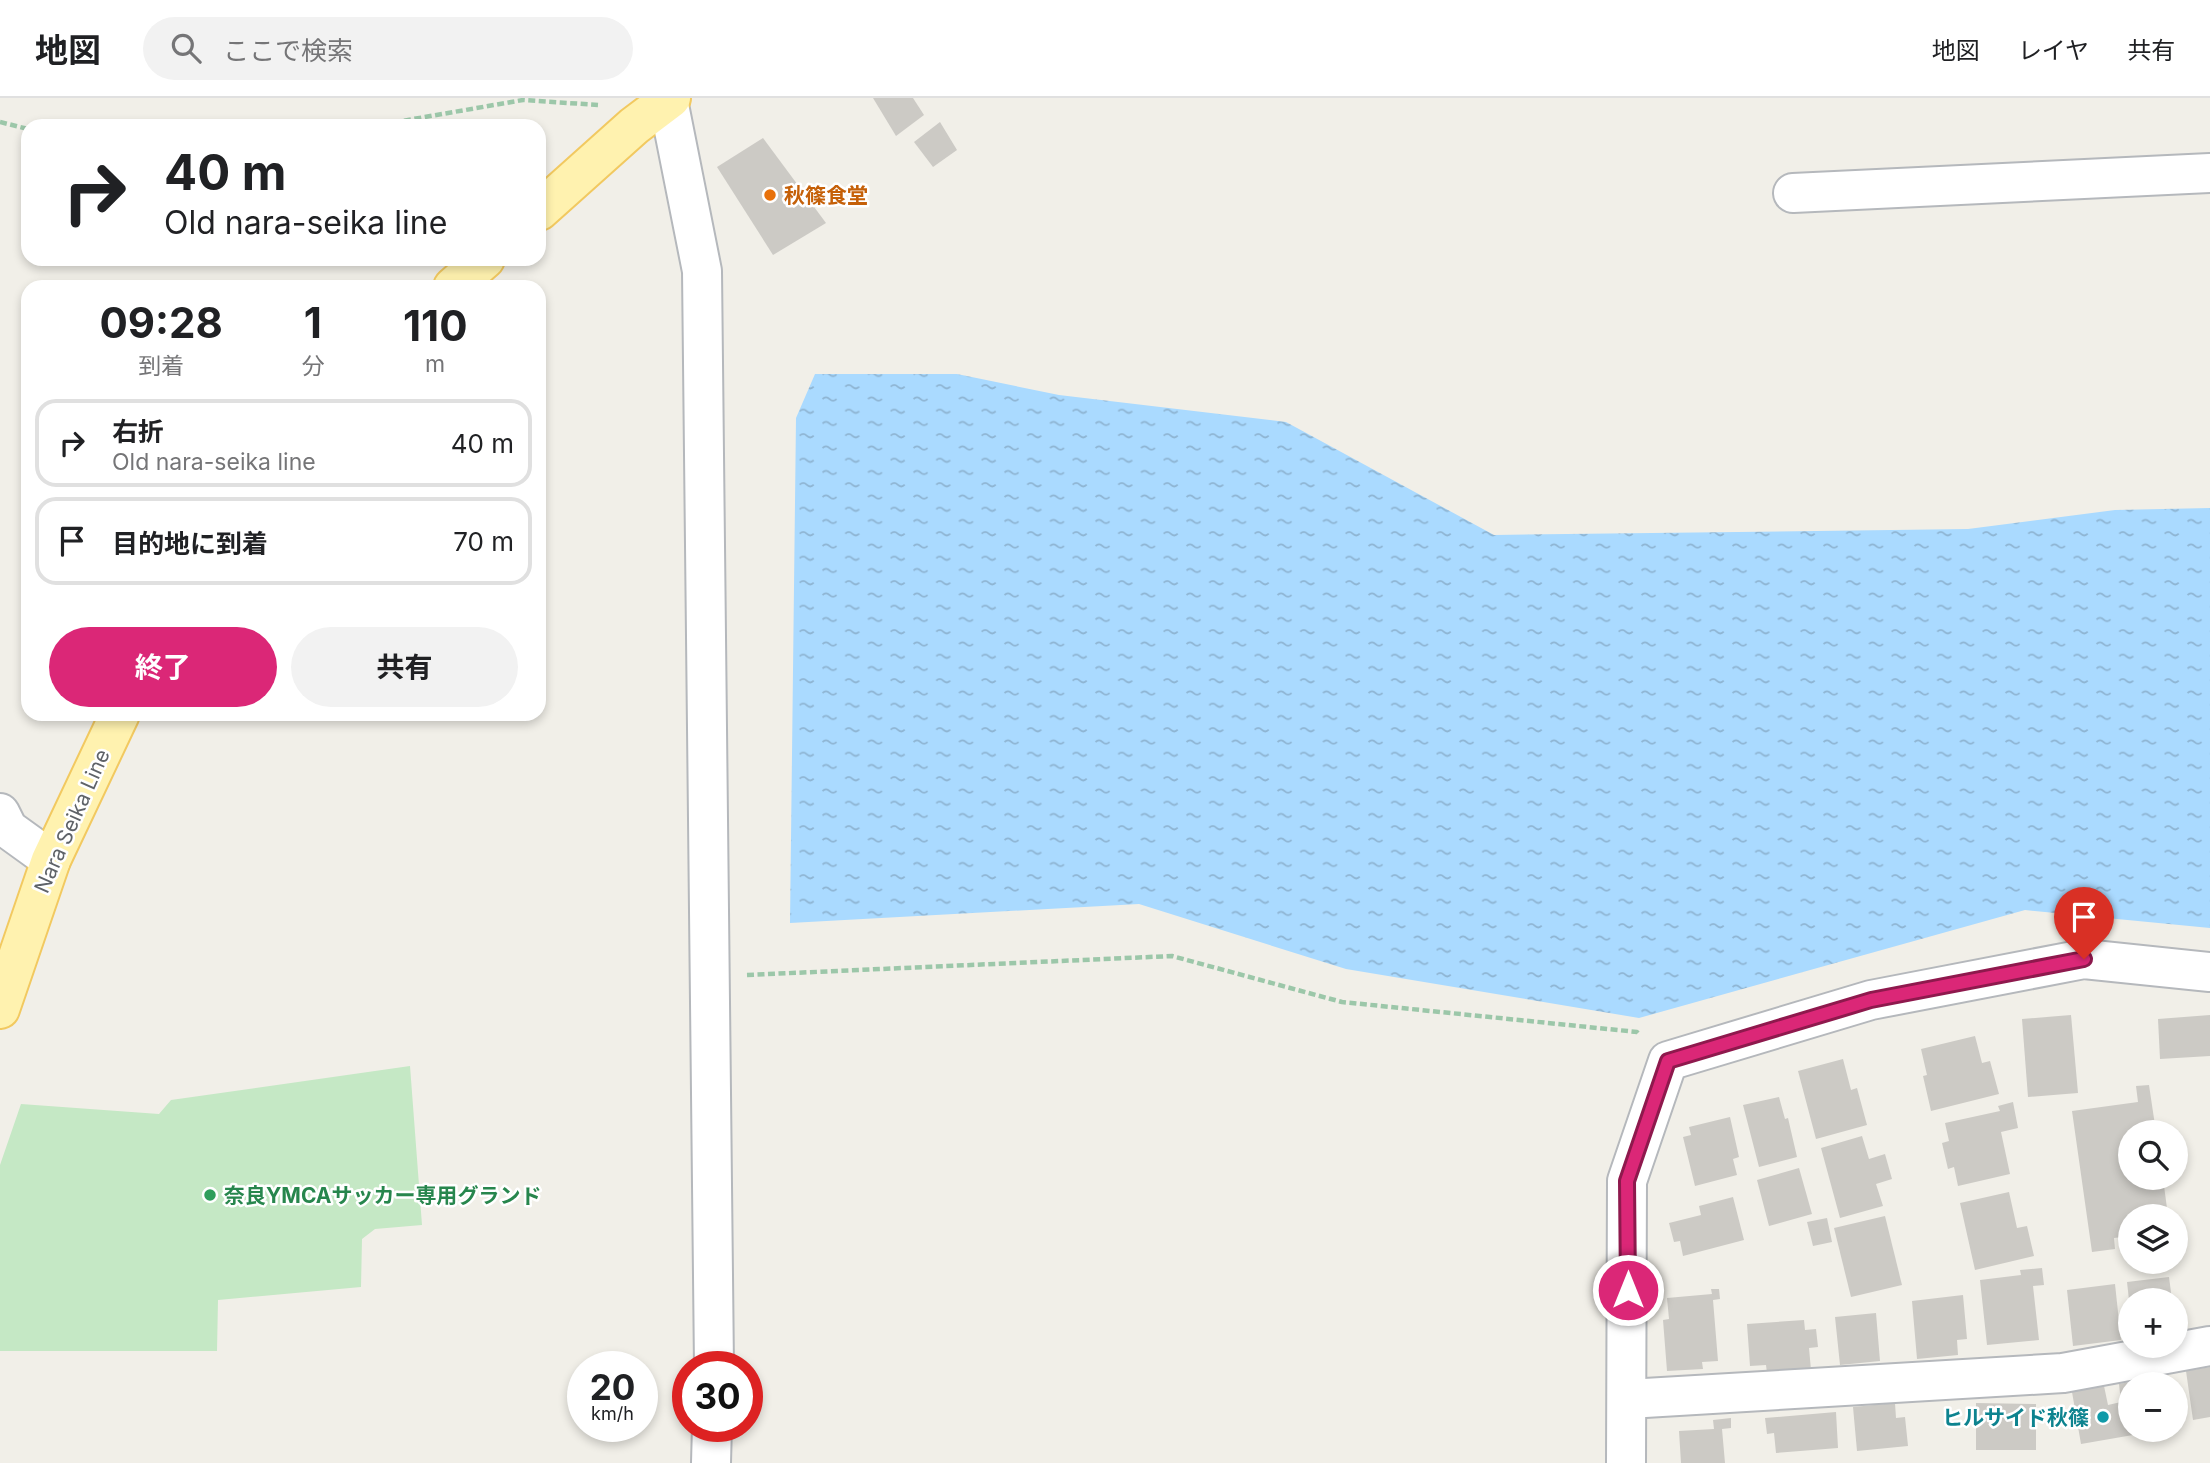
<!DOCTYPE html>
<html lang="ja">
<meta charset="utf-8">
<style>
body{margin:0;font-family:Inter,"Noto Sans JP",sans-serif;background:#f2f2f2;color:#202124;height:100vh;display:flex;flex-direction:column;font-size:26px;white-space:nowrap}
*{box-sizing:border-box;margin:0}
p{font-size:23px;color:#757577}
.icon{flex:none;width:38px;height:38px;fill:none;stroke:currentColor;stroke-width:2;stroke-linecap:round;stroke-linejoin:round}
.map{position:relative;flex:1;overflow:hidden}
.details{position:absolute;left:21px;top:182px;width:525px;height:441px;display:flex;flex-direction:column;background:#fff;border-radius:21px;box-shadow:0 4px 10px #0003}
.details>*{flex:none}
.guide{position:absolute;left:21px;top:21px;width:525px;height:147px;border-radius:21px;box-shadow:0 4px 10px #0003;background:#fff;color:#202124;overflow:hidden}
.tools{position:absolute;left:2118px;top:1022px;display:grid;gap:14px}
.tools a{display:grid;place-items:center;width:70px;height:70px;border-radius:50%;background:#fff;box-shadow:0 4px 10px #0003;font-size:35px}
.speed{position:absolute;left:567px;top:1253px;display:flex;gap:14px;font-size:35px;font-weight:700;text-align:center}
.speed>*{display:grid;place-content:center;width:91px;height:91px;border-radius:50%;background:#fff;box-shadow:0 4px 10px #0003;line-height:1}
.speed small{font-size:18px;font-weight:400}
.speed .limit{border:10px solid #d22;background:#fff;color:#111}
.pin{position:absolute;display:grid;place-items:center;width:60px;height:60px;color:#fff;margin:-72px -30px;border-radius:50% 50% 50% 0;rotate:-45deg;box-shadow:0 0 7px #0007}
.pin .icon{rotate:45deg}
.me{position:absolute;width:77px;margin:-38px;rotate:0deg;stroke-linejoin:round;filter:drop-shadow(0 0 5px #0008)}
.turn{display:flex;align-items:center;gap:24px;height:147px;padding:0 28px;font-size:32px}
.turn .icon{width:91px;height:91px;stroke-width:2.5}
.turn b{display:block;font-size:49px;line-height:60px}
.eta{display:flex;justify-content:space-evenly;align-items:center;height:119px;text-align:center}
.eta b{font-size:42px;font-weight:700;line-height:49px}
.cta{display:flex;gap:14px;margin-top:auto;padding:14px 28px}
.cta a{flex:1;height:80px;border-radius:42px;background:#db2777;color:#fff;font-size:28px;font-weight:700;line-height:80px;text-align:center}
.cta a+a{background:#f2f2f2;color:#202124}
ul{padding:0;list-style:none}
li{display:flex;align-items:center;gap:21px;height:88px;margin:0 14px 10px;padding:0 14px;border:4px solid #e0e0e0;border-radius:21px}
li div{flex:1}
li b{display:block;font-size:26px}
li em{font-style:normal}
header{display:flex;align-items:center;gap:42px;box-sizing:border-box;height:98px;padding:0 35px;background:#fff;border-bottom:2px solid #e0e0e0}
header strong{font-size:33px}
nav{display:flex;gap:38px;margin-inline-start:auto;font-size:24px}
.search{width:490px;height:63px;background:#f2f2f2;display:flex;align-items:center;gap:18px;box-sizing:border-box;padding:0 24px;border-radius:38px;color:#757577;font-size:26px}
.map>svg:first-child{display:block}
.pitch{fill:#c5e8c5}
.water{fill:url(#water-ripples)}
.building{fill:#cccac5}
.lines{fill:none;stroke-linecap:round;stroke-linejoin:round}
.minor-casing{stroke:#b5b8bc;stroke-width:42}
.major-casing{stroke:#f2c960;stroke-width:42}
.path{stroke:#9cc7a9;stroke-width:4.5;stroke-dasharray:7 3.5;stroke-linecap:butt}
.minor{stroke:#fff;stroke-width:38}
.major{stroke:#fff2af;stroke-width:38}
.route-casing{stroke:#8e194d;stroke-width:18}
.route{stroke:#db2777;stroke-width:12}
.food-dot{fill:#e8710a;stroke:#fff;stroke-width:2.5}
.leisure-dot{fill:#2e9e5b;stroke:#fff;stroke-width:2.5}
.culture-dot{fill:#0f9aa8;stroke:#fff;stroke-width:2.5}
.labels{text-anchor:middle;dominant-baseline:central;stroke-width:5;stroke-linejoin:round;paint-order:stroke}
.food-label{font-size:21px;font-weight:bold;fill:#c56008;stroke:#fff;text-anchor:start}
.street-label{font-size:21px;fill:#5f6368;stroke:#fff}
.leisure-label{font-size:21px;font-weight:bold;fill:#27864d;stroke:#fff;text-anchor:start}
.culture-label{font-size:21px;font-weight:bold;fill:#0d838f;stroke:#fff;text-anchor:end}
</style>
<header>
<strong>地図</strong>
<div class="search"><svg class="icon" aria-label="search" viewBox="0 0 24 24"><circle cx="10" cy="10" r="6"/><path d="M15 15l6 6"/></svg>ここで検索</div>
<nav><a>地図</a><a>レイヤ</a><a>共有</a></nav>
</header>
<div class="map">
<svg width="2210" height="1365" viewBox="0 0 2210 1365">
<defs>
<pattern id="water-ripples" width="26" height="14" patternUnits="userSpaceOnUse" patternTransform="scale(1.75)"><rect width="26" height="14" fill="#aadaff"/><path d="M2 4q2-2 4 0t4 0M15 11q2-2 4 0t4 0" fill="none" stroke="#8eb4d2"/></pattern>
</defs>
<rect width="100%" height="100%" fill="#f1efe8"/>
<path class="pitch" d="M410 968 422 1127 375 1131 362 1141 361 1189 218 1202 217 1253H0V1067L21 1006 159 1016 171 1002Z"/>
<path class="water" d="M815 276H957L1059 297 1286 324 1494 437 1968 431 2115 412 2210 410V830L2025 812 1639 920 1346 871 1139 806 790 825 796 320Z"/>
<g class="building">
<path d="M873 0H913L924 17 896 38Z"/>
<path d="M940 24 957 52 933 69 914 44Z"/>
<path d="M763 40 826 125 773 157 717 69Z"/>
<path d="M2071 917 2078 995 2028 999 2022 921Z"/>
<path d="M2210 917V958L2160 961 2158 921Z"/>
<path d="M1975 938 1982 965 1990 963 1999 996 1931 1013 1923 978 1927 977 1921 951Z"/>
<path d="M1843 961 1851 992 1857 990 1867 1027 1816 1041 1798 973Z"/>
<path d="M2149 987 2156 1034H2130V1080H2163L2168 1118H2130V1138L2114 1140 2115 1151 2092 1154 2072 1013 2138 1004 2136 988Z"/>
<path d="M1779 999 1785 1021 1788 1020 1797 1059 1759 1069 1743 1007Z"/>
<path d="M2013 1004 2018 1030 2001 1034 2010 1076 1958 1088 1954 1069 1948 1071 1942 1045 1949 1043 1945 1025 2000 1013 1998 1008Z"/>
<path d="M1730 1019 1739 1059 1733 1061 1737 1077 1695 1088 1683 1039 1691 1037 1689 1029Z"/>
<path d="M1862 1038 1869 1061 1885 1056 1892 1081 1876 1086 1883 1108 1840 1120 1821 1050Z"/>
<path d="M1799 1070 1812 1116 1769 1128 1757 1082Z"/>
<path d="M2009 1094 2017 1130 2027 1128 2034 1158 1975 1172 1960 1105Z"/>
<path d="M1733 1099 1744 1142 1683 1158 1680 1143 1674 1144 1669 1125 1701 1117 1699 1108Z"/>
<path d="M1885 1118 1902 1187 1851 1199 1834 1130Z"/>
<path d="M1827 1120 1832 1144 1813 1148 1807 1124Z"/>
<path d="M2042 1170 2044 1187 2033 1188 2039 1242 1987 1247 1980 1182 2021 1177 2020 1172Z"/>
<path d="M2169 1179 2172 1202H2129L2127 1184Z"/>
<path d="M2115 1186 2121 1242 2073 1248 2067 1192Z"/>
<path d="M1711 1191H1719L1720 1201 1713 1202 1718 1263 1702 1264 1703 1271 1667 1273 1663 1222 1669 1221 1667 1200 1712 1196Z"/>
<path d="M1963 1197 1967 1241 1957 1242 1958 1257 1917 1261 1912 1203Z"/>
<path d="M1876 1215 1880 1263 1840 1267 1835 1219Z"/>
<path d="M1804 1222 1805 1232 1816 1231 1818 1249 1809 1250 1811 1272 1767 1275 1766 1267 1750 1268 1747 1226Z"/>
<path d="M2210 1269V1319L2193 1322 2186 1273Z"/>
<path d="M2151 1280 2153 1286H2130V1332L2156 1333 2081 1346 2072 1294 2104 1288 2108 1307 2121 1304 2119 1286Z"/>
<path d="M1895 1305 1896 1320 1905 1319 1908 1348 1857 1353 1853 1309Z"/>
<path d="M1976 1305 2036 1306V1352H1976Z"/>
<path d="M1836 1314 1838 1350 1776 1355 1774 1335 1767 1336 1765 1320Z"/>
<path d="M1731 1320V1330L1722 1331 1725 1365H1681L1679 1333 1714 1331 1713 1322Z"/>
</g>
<g class="lines">
<g class="minor-casing">
<g id="minor">
<path d="M668 2 702 173 714 1269"/>
<path d="M1793 95 2210 75"/>
<path d="M0 715 8 731 51 762"/>
<path d="M1628 1301 2063 1275 2210 1248"/>
<path d="M711 1365 712 1328"/>
<path d="M1626 1365 1627 1083 1668 963 1871 902 2084 861 2210 874"/>
</g>
</g>
<g class="major-casing">
<g id="major">
<path d="M539 113 634 28 671 0"/>
<path d="M453 189 485 161"/>
<path d="M0 911 51 762 120 616"/>
</g>
</g>
<g class="path">
<path d="M0 24 28 31"/>
<path d="M373 28 523 2 598 7"/>
<path d="M747 877 1172 858 1342 904 1637 934 1639 936"/>
</g>
<use href="#minor" class="minor"/>
<use href="#major" class="major"/>
</g>
<g class="lines">
<g class="route-casing">
<path id="route" d="M1628 1192 1627 1083 1668 963 1871 902 2084 861"/>
</g>
<use href="#route" class="route"/>
</g>
<circle class="food-dot" cx="770" cy="97" r="7"/>
<circle class="leisure-dot" cx="210" cy="1097" r="7"/>
<circle class="culture-dot" cx="2103" cy="1319" r="7"/>
<g class="labels">
<g class="food-label">
<text x="784" y="97">秋篠食堂</text>
</g>
<g class="street-label">
<text transform="translate(72 723) rotate(-66)">Nara Seika Line</text>
</g>
<g class="leisure-label">
<text x="224" y="1097">奈良YMCAサッカー専用グランド</text>
</g>
<g class="culture-label">
<text x="2089" y="1319">ヒルサイド秋篠</text>
</g>
</g>
</svg>
<div class="tools">
<a><svg class="icon" aria-label="search" viewBox="0 0 24 24"><circle cx="10" cy="10" r="6"/><path d="M15 15l6 6"/></svg></a>
<a><svg class="icon" aria-label="layers" viewBox="0 0 24 24"><path d="M12 4l9 5-9 5-9-5zM3 14l9 5 9-5"/></svg></a>
<a>+</a>
<a>−</a>
</div>
<div class="speed"><div>20<small>km/h</small></div><div class="limit">30</div></div>
<div class="pin" style="left:2084px;top:861px;background:#d93025"><svg class="icon" aria-label="arrive" viewBox="0 0 24 24"><path d="M6 21V4h12l-3 4 3 4H6"/></svg></div>
<svg class="me" style="left:1628px;top:1192px" viewBox="-20 -20 40 40"><circle r="17" fill="#db2777" stroke="#fff" stroke-width="3"/><path d="M0-11L8 9 0 5-8 9z" fill="#fff"/></svg>
<div class="guide">
<div class="turn"><svg class="icon" aria-label="right" viewBox="0 0 24 24"><path d="M7 20v-9h11M14 6l5 5-5 5"/></svg><div><b>40 m</b>Old nara-seika line</div></div>
</div>
<section class="details">
<div class="eta">
<div><b>09:28</b><p>到着</p></div>
<div><b>1</b><p>分</p></div>
<div><b>110</b><p>m</p></div>
</div>
<ul>
<li><svg class="icon" aria-label="right" viewBox="0 0 24 24"><path d="M7 20v-9h11M14 6l5 5-5 5"/></svg><div><b>右折</b><p>Old nara-seika line</p></div><em>40 m</em></li>
<li><svg class="icon" aria-label="arrive" viewBox="0 0 24 24"><path d="M6 21V4h12l-3 4 3 4H6"/></svg><div><b>目的地に到着</b></div><em>70 m</em></li>
</ul>
<div class="cta"><a>終了</a><a>共有</a></div>
</section>
</div>
